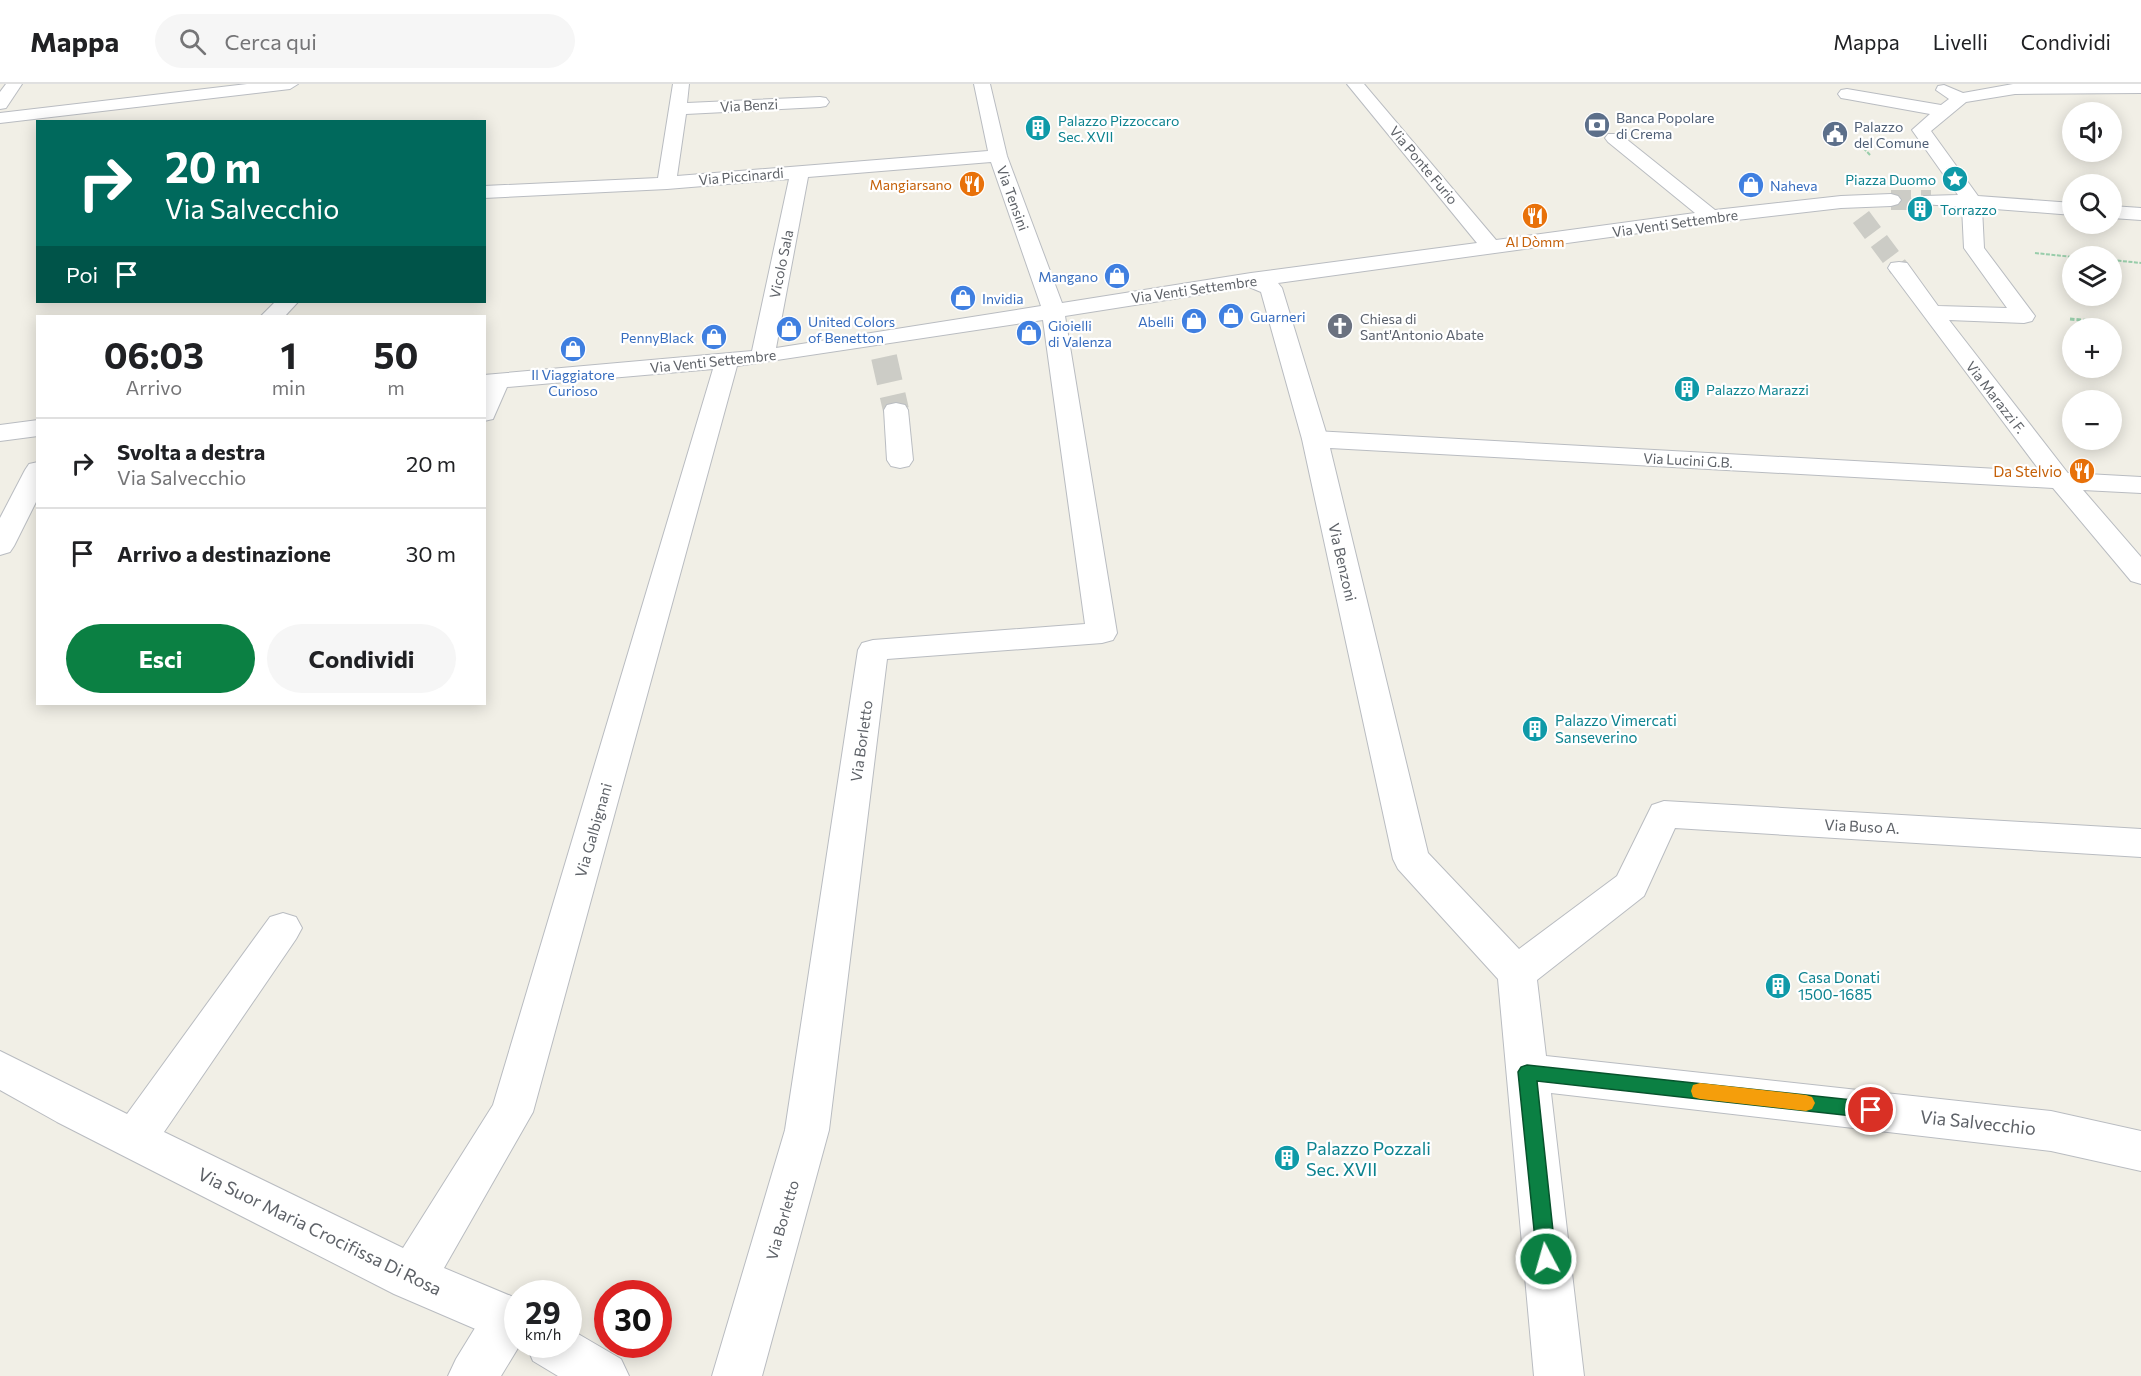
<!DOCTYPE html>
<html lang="it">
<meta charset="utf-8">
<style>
body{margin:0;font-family:Commissioner,sans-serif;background:#f6f6f6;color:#202124;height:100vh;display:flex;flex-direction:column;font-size:22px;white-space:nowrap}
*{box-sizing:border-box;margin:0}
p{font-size:20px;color:#757577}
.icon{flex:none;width:33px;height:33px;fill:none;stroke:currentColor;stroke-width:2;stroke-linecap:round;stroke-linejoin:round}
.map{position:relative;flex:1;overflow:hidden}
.sheet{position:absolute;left:36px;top:231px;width:450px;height:390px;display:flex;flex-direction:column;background:#fff;border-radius:0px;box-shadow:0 3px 15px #0003}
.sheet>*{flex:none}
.top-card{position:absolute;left:36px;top:36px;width:450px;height:183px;border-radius:0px;box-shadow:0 3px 15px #0003;background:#00695c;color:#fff;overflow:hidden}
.fabs{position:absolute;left:2062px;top:18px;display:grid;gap:12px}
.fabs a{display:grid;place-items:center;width:60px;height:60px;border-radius:50%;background:#fff;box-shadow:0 3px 15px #0003;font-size:30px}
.speed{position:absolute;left:504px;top:1196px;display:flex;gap:12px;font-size:30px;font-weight:700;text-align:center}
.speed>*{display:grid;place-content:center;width:78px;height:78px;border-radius:50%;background:#fff;box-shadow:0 3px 15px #0003;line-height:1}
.speed small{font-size:15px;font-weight:400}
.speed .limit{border:9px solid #d22;background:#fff;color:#111}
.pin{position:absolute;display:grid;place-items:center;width:51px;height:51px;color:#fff;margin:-26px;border:3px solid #fff;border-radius:50%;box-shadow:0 2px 6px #0007}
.me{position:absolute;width:66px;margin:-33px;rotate:354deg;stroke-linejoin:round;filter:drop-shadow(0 0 4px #0008)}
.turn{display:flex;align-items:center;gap:21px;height:126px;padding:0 30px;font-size:27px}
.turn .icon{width:78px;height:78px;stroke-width:2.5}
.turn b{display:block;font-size:42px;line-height:51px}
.then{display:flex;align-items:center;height:57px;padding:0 30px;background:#0003;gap:12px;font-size:22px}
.eta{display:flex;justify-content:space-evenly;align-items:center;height:102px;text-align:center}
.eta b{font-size:36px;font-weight:700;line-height:42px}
.primary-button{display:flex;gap:12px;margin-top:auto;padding:12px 30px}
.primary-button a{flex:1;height:69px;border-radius:36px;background:#0b8043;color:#fff;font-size:24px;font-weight:700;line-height:69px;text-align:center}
.primary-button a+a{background:#f6f6f6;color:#202124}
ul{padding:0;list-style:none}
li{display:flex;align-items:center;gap:18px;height:90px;padding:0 30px;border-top:2px solid #e0e0e0}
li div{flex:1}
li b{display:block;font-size:22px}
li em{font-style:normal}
header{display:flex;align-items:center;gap:36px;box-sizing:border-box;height:84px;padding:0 30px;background:#fff;border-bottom:2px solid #e0e0e0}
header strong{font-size:28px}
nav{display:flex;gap:33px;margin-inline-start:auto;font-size:21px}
.search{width:420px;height:54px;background:#f6f6f6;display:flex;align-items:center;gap:15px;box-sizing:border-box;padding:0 21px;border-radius:33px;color:#757577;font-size:22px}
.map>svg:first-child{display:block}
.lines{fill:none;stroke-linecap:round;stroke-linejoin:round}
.pedestrian-tunnel-far1{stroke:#ccccc6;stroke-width:20;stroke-dasharray:20 10;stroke-linecap:butt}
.pedestrian-tunnel{stroke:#ccccc6;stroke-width:26;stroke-dasharray:26 13;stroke-linecap:butt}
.pedestrian-casing{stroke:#b9bcc1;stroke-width:2}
.minor-casing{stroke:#b9bcc1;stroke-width:2}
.path-far1{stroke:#98cdaa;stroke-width:2;stroke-dasharray:4 1.5;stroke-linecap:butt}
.path{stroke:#98cdaa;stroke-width:3;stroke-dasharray:4.5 2;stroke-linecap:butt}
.pedestrian{fill:#fff;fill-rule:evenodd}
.minor{fill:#fff;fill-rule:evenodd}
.route{fill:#0b8043;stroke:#07532c;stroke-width:1.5}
.slow{fill:#f59e0b}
.labels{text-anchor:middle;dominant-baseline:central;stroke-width:4.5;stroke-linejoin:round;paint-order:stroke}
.far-street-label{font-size:14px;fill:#5e6268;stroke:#fff}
.far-service-label{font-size:14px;fill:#4e5e75;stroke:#fff;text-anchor:start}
.far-culture-label{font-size:14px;fill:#0d838f;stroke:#fff;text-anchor:start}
.far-food-label{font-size:14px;fill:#c56008;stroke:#fff;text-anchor:end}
.far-shop-label{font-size:14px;fill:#366cbe;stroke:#fff;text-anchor:start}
.far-worship-label{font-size:14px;fill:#5b616d;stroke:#fff;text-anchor:start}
.food-label{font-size:15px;fill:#c56008;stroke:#fff;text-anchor:end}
.street-label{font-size:15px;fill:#5e6268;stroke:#fff}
.culture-label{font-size:15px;fill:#0d838f;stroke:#fff;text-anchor:start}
.near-street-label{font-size:18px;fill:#5e6268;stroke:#fff}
.near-culture-label{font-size:18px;fill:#0d838f;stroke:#fff;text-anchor:start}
</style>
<header>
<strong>Mappa</strong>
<div class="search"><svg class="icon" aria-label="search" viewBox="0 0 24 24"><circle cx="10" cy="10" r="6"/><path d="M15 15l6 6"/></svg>Cerca qui</div>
<nav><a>Mappa</a><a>Livelli</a><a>Condividi</a></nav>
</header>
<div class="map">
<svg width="2141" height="1292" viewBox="0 0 2141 1292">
<rect width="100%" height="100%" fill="#f1efe6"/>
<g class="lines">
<g class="pedestrian-tunnel-far1">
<path d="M1891 116H1931"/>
<path d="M1861 133 1899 184"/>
</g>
<path class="pedestrian-tunnel" d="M884 273 896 326"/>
<g class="pedestrian-casing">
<g id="pedestrian">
<path d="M673 0H689L687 19 820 13 826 14 829 18 826 22 820 23 686 30 677 92 988 67 974 0H990L1007 72 1062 219 1251 189 1477 159 1347 0H1364L1496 156 1695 129 1608 58 1605 54 1608 50H1620L1715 126 1841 112 1891 110 1898 112 1901 116 1898 120 1891 122 1841 124 1711 139 1278 199 1282 204 1328 355 1324 360 1315 363 1306 360 1302 355 1261 208 1249 203 1065 232 1117 549 1113 556 1102 559 887 575 829 1046 762 1292H712L785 1046 858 566 862 559 873 556 1085 540 1043 236 737 282 533 1028 444 1184 518 1215V1255L508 1259 394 1210 57 1038 0 1006V967L127 1030 270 833 283 829 296 833 302 844 296 855 164 1048 403 1164 493 1021 713 285 507 303 493 335 484 337V291L752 267 789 95 667 105 484 114V102L658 94ZM991 78 1041 222 776 264 808 93Z"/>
<path d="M2013 0H2141V9L2015 10 1966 18 1931 47 1978 112 2073 119V131L1982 124 1984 164 2035 232 2032 237 2024 239 1949 236 2074 397 2070 403 2061 405 2052 403 1888 184 1891 179 1899 178 1907 179 1938 222 2007 224 1964 164 1962 123 1924 120 1921 116 1924 112 1958 111 1912 46 1930 30 1847 15 1841 14 1838 10 1841 6 1847 5 1941 21 1949 15 1936 6 1938 2 1944 1 1963 9Z"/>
<path d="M2112 122 2141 124V136L2112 134Z"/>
<path d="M275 218H298L285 232H261Z"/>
<path d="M896 319 905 321 908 326 913 376 909 382 900 384 891 382 887 376 884 326 887 321Z"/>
<path d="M38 336V352L0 357V341Z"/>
<path d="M38 378V414L14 462 10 468 0 471V434L25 386 29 380Z"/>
</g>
</g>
<g class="minor-casing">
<g id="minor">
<path d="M6 0H22L6 24 0 25V8Z"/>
<path d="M247 0H298L290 5 0 39V29Z"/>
<path d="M1315 347 2141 393V409L2083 406 2141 473V500L2131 497 2053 404 1330 364 1428 769 1519 865 1617 792 1652 721 1664 717 2141 745V773L1675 744 1644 812 1537 896 1546 972 2051 1027 2141 1047V1087L2051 1067 1551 1009 1584 1292H1534L1498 895 1398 785 1393 775 1302 355 1306 350Z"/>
<path d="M508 1211 518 1215V1260H568V1244L621 1275 629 1292H558L533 1277 526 1261 518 1264 501 1292H448L456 1275 491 1218Z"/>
</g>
</g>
<g class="path-far1">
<path d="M1856 56 1871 72"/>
<path d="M2035 169 2073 173"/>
<path d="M2112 176 2141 179"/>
</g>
<path class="path" d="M2070 235 2092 237"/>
<use href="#pedestrian" class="pedestrian"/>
<use href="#minor" class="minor"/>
</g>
<path class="route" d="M1527 981 1871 1018 1878 1021 1880 1026 1878 1032 1871 1034 1537 997 1556 1175 1553 1182 1546 1185 1540 1182 1537 1175 1518 988 1521 983Z"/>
<path class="slow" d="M1700 999 1806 1011 1812 1013 1815 1019 1812 1025 1806 1027 1700 1015 1693 1013 1691 1007 1693 1001Z"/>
<defs>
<g id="bank-disc" transform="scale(1.35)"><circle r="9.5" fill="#5c6f8a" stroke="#fff"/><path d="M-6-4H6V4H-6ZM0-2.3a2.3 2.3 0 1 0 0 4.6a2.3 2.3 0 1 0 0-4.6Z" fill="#fff"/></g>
<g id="building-disc" transform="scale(1.35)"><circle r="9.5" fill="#0f9aa8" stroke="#fff"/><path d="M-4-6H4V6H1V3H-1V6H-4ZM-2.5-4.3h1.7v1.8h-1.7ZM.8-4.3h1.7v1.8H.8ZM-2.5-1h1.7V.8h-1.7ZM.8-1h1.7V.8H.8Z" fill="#fff"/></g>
<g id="civic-disc" transform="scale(1.35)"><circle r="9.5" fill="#5c6f8a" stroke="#fff"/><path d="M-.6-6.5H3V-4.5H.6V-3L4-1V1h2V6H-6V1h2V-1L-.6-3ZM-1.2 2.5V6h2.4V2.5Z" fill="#fff"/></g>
<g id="sight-disc" transform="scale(1.35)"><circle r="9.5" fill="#0f9aa8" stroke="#fff"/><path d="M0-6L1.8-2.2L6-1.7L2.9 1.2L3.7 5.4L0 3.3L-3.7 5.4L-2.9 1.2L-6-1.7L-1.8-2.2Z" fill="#fff"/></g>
<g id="restaurant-disc" transform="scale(1.35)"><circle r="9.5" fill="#e8710a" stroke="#fff"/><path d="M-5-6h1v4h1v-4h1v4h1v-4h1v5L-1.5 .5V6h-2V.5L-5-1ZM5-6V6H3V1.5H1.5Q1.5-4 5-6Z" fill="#fff"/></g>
<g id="shop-disc" transform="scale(1.35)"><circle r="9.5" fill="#3f7fe0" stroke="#fff"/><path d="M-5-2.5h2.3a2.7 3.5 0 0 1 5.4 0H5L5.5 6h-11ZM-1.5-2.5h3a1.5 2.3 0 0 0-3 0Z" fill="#fff"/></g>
<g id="church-disc" transform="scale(1.35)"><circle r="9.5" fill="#6b7280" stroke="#fff"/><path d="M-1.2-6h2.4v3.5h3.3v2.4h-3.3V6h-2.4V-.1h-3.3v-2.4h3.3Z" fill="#fff"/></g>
</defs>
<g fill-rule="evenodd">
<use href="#bank-disc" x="1597" y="41"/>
<use href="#building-disc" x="1038" y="44"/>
<use href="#civic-disc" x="1835" y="50"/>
<use href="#sight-disc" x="1955" y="95"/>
<use href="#restaurant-disc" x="972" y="100"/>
<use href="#shop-disc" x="1751" y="101"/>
<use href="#building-disc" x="1920" y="125"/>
<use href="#restaurant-disc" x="1535" y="132"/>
<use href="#shop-disc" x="1117" y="192"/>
<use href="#shop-disc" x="963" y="214"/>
<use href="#shop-disc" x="1231" y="232"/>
<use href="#shop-disc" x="1194" y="237"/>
<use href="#church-disc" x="1340" y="242"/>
<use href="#shop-disc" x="789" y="245"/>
<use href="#shop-disc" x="1029" y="249"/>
<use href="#shop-disc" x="714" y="253"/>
<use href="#shop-disc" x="573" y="265"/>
<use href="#building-disc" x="1687" y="305"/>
<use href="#restaurant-disc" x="2082" y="387"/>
<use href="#building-disc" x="1535" y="645"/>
<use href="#building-disc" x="1778" y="902"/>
<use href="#building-disc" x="1287" y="1074"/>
</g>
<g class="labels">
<g class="far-street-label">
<text transform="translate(749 21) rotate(-3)">Via Benzi</text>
<text transform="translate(1424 81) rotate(50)">Via Ponte Furio</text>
<text transform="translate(741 92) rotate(-5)">Via Piccinardi</text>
<text transform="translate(1013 114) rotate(70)">Via Tensini</text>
<text transform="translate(1675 139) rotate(-8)">Via Venti Settembre</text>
<text transform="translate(781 180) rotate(-78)">Vicolo Sala</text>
<text transform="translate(1194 205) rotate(-8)">Via Venti Settembre</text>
<text transform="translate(713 277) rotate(-6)">Via Venti Settembre</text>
<text transform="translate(1996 313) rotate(52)">Via Marazzi F.</text>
<text transform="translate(1688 376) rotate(3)">Via Lucini G.B.</text>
</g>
<g class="far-service-label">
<text x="1616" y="33">Banca Popolare<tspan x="1616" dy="16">di Crema</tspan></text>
<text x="1854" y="42">Palazzo<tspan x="1854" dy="16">del Comune</tspan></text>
</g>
<g class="far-culture-label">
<text x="1058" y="36">Palazzo Pizzoccaro<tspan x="1058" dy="16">Sec. XVII</tspan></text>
<text x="1936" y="95" text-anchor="end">Piazza Duomo</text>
<text x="1940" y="125">Torrazzo</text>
<text x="1706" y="305">Palazzo Marazzi</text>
</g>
<g class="far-food-label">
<text x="952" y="100">Mangiarsano</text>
<text x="1535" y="157" text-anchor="middle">Al Dòmm</text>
</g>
<g class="far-shop-label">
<text x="1770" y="101">Naheva</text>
<text x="1098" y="192" text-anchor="end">Mangano</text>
<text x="982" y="214">Invidia</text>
<text x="1250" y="232">Guarneri</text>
<text x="808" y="237">United Colors<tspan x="808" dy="16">of Benetton</tspan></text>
<text x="1174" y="237" text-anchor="end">Abelli</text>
<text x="1048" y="241">Gioielli<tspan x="1048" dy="16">di Valenza</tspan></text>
<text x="694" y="253" text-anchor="end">PennyBlack</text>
<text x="573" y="290" text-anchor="middle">Il Viaggiatore<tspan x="573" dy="16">Curioso</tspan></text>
</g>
<g class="far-worship-label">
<text x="1360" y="234">Chiesa di<tspan x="1360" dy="16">Sant'Antonio Abate</tspan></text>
</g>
<g class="food-label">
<text x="2062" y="387">Da Stelvio</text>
</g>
<g class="street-label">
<text transform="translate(1343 478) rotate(77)">Via Benzoni</text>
<text transform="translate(861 657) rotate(-82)">Via Borletto</text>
<text transform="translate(1862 742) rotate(3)">Via Buso A.</text>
<text transform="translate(593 746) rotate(-74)">Via Galbignani</text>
<text transform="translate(782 1136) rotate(-74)">Via Borletto</text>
</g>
<g class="culture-label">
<text x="1555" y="636">Palazzo Vimercati<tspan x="1555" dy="17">Sanseverino</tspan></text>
<text x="1798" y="893">Casa Donati<tspan x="1798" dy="17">1500-1685</tspan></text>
</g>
<g class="near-street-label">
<text transform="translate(1978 1038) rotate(6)">Via Salvecchio</text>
<text transform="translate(320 1147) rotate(26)">Via Suor Maria Crocifissa Di Rosa</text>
</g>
<g class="near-culture-label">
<text x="1306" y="1064">Palazzo Pozzali<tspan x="1306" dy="21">Sec. XVII</tspan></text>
</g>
</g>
</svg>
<div class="fabs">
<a><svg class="icon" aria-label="sound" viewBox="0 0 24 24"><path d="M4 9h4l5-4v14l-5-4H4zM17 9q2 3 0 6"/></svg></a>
<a><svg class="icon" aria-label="search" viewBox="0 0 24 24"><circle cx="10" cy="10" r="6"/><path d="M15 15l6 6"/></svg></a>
<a><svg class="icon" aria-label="layers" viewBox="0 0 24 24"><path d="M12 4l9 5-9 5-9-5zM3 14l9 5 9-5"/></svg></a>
<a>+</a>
<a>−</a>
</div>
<div class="speed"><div>29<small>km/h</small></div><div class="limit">30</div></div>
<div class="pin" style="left:1871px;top:1026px;background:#d93025"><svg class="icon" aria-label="arrive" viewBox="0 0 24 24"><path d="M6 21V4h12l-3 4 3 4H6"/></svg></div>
<svg class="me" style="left:1546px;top:1175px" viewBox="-20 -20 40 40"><circle r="17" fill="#0b8043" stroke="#fff" stroke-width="3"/><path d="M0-11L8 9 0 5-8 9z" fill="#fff"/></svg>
<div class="top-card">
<div class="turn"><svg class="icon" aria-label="right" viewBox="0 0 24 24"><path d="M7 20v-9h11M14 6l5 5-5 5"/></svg><div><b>20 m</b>Via Salvecchio</div></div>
<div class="then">Poi<svg class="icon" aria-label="arrive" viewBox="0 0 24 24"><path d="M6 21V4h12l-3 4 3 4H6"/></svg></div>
</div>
<section class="sheet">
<div class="eta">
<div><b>06:03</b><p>Arrivo</p></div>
<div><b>1</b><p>min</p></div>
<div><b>50</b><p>m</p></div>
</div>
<ul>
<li><svg class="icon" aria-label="right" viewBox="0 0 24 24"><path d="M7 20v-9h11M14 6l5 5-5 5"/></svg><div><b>Svolta a destra</b><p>Via Salvecchio</p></div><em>20 m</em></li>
<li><svg class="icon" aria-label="arrive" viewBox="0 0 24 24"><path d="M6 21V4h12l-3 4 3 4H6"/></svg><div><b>Arrivo a destinazione</b></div><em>30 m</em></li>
</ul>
<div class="primary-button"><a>Esci</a><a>Condividi</a></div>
</section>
</div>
